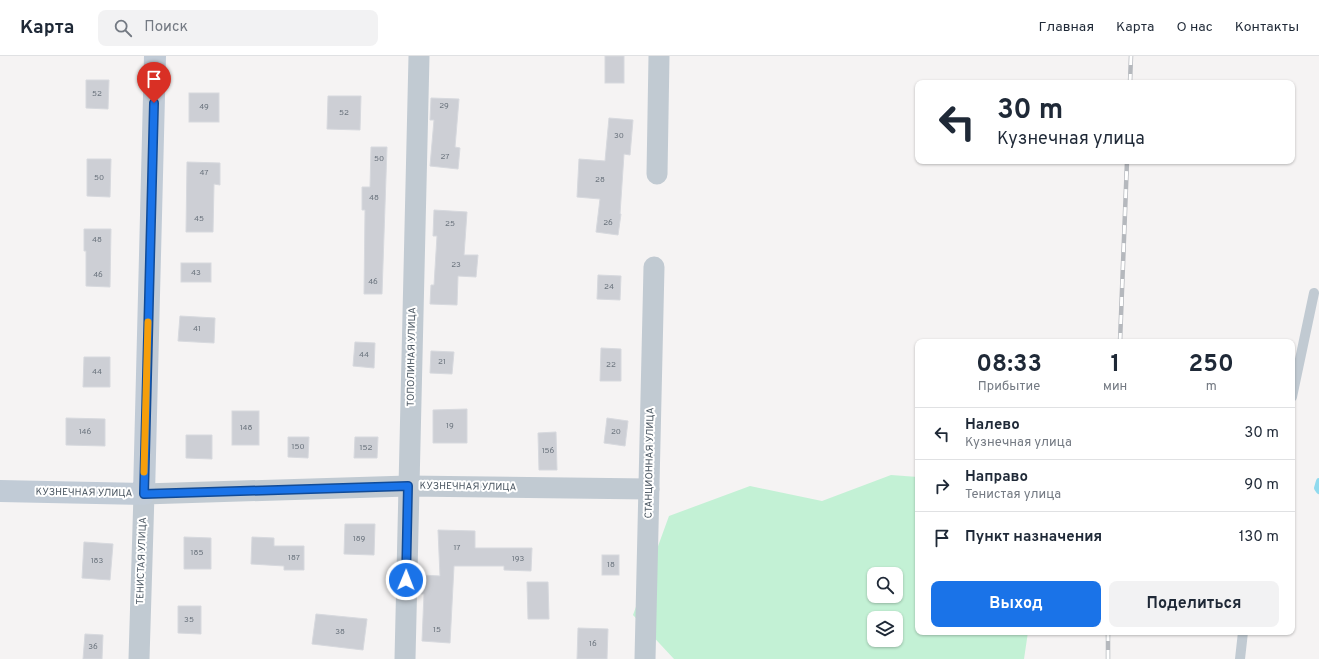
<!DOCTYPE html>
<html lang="ru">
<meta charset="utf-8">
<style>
body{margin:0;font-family:Overpass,sans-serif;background:#f2f2f3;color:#1f2937;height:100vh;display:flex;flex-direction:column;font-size:15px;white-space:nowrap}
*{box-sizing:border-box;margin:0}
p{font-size:13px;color:#747a83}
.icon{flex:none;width:22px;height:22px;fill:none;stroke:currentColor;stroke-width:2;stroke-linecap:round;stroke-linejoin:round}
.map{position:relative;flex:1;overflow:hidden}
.sheet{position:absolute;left:915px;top:283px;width:380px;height:296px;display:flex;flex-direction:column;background:#fff;border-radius:8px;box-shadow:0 1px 3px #0004}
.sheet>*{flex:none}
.hud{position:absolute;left:915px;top:24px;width:380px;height:84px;border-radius:8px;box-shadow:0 1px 3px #0004;background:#fff;color:#1f2937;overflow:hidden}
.buttons{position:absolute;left:867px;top:511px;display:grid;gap:8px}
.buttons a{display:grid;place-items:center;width:36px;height:36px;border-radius:8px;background:#fff;box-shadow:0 1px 3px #0004;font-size:20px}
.pin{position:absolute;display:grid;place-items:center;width:34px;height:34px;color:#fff;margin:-41px -17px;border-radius:50% 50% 50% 0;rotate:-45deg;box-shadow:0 0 4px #0007}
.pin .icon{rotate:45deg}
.me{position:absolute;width:44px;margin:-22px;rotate:1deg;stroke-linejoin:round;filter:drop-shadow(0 0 3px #0008)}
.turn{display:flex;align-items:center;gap:14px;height:84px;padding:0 16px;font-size:18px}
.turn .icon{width:52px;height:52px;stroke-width:2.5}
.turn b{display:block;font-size:28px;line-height:34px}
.eta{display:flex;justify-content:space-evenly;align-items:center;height:68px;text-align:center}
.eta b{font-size:24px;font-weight:700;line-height:28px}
.cta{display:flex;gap:8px;margin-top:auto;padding:8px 16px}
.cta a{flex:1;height:46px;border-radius:8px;background:#1a73e8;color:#fff;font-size:16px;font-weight:700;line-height:46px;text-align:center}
.cta a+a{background:#f2f2f3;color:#1f2937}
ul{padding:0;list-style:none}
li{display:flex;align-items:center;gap:12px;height:52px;padding:0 16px;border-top:1px solid #e0e1e3}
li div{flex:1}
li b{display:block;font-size:15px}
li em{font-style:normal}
header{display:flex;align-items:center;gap:24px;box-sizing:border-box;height:56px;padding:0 20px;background:#fff;border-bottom:1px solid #e0e1e3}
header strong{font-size:19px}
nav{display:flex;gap:22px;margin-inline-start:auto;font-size:14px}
.search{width:280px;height:36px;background:#f2f2f3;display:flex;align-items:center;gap:10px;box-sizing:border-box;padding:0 14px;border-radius:8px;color:#747a83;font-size:15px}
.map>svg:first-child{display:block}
.green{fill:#c3f1d5;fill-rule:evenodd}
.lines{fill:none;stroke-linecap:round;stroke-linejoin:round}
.stream{stroke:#90daee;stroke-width:6}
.building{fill:#cdcfd5;stroke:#d7d9de}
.lane{stroke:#c1cad2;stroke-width:10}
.street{stroke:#c1cad2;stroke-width:21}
.secondary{stroke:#c1cbd6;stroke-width:22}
.rail-casing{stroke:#b5b8bd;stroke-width:4.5}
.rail{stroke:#fff;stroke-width:3;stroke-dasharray:9;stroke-linecap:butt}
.route-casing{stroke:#114b97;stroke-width:10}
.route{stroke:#1a73e8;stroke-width:7}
.slow{stroke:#f59e0b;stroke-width:7}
.labels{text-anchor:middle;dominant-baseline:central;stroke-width:4;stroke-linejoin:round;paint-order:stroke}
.number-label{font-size:8px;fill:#6b747e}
.street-label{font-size:10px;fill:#4a5661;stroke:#fff}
</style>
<header>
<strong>Карта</strong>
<div class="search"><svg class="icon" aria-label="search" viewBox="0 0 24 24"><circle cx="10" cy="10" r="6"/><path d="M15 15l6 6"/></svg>Поиск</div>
<nav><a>Главная</a><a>Карта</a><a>О нас</a><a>Контакты</a></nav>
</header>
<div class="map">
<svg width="1319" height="603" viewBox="0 0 1319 603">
<rect width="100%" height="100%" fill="#f5f3f3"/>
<path class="green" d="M891 419 918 421V576H1028L1024 603H674L633 559 669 460 750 430 822 445ZM874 518H896V540H874ZM874 562H896V584H874Z"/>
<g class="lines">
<path class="stream" d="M1319 425 1317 432 1319 435"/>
</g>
<g class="building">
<rect x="605" y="0" width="19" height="27"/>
<path d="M86 24H109L108 53 86 52Z"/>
<rect x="189" y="37" width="30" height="29"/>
<path d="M328 40H361L360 74 327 73Z"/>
<path d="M431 42 459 43 455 91 460 92 458 113 430 110 434 64H430Z"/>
<path d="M609 62 633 64 630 99 624 98 620 158H621L618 179 596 176 600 143 577 141 579 103 605 105Z"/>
<path d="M371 91H387L382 238H364L365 154H362V131H370Z"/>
<path d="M87 103H111L110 141 87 140Z"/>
<path d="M187 106 220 107V129L214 128 213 176H186Z"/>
<path d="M434 154 467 156 464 199H478L476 221 458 220 457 249 430 248 431 229H434L437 180H433Z"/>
<path d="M84 173H111L110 231 86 230V195H84Z"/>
<rect x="181" y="207" width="30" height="19"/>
<path d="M598 219 621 220 620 244 597 243Z"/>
<path d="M180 260 215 262 214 287 178 285Z"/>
<path d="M355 286 375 287 374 312 353 310Z"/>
<path d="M601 292 621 293V325H600Z"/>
<path d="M431 295 454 296 452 318 430 317Z"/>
<path d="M84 301H110V331H83Z"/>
<path d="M467 353V387H433V354Z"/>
<rect x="232" y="355" width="27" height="34"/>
<path d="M66 362 105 363V390L66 389Z"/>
<path d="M607 362 628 365 625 390 604 387Z"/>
<path d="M556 376 557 414H539L538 377Z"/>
<path d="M186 379H212V403L186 402Z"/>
<path d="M288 381H309L308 402 288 401Z"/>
<path d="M355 381H378L377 402H354Z"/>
<path d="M345 468H375L374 499 344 498Z"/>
<path d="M438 474 475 475V492H532L531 515 504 514V510H454L450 587 422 585 424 538H420L421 519 440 520Z"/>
<path d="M184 481 211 482V513H184Z"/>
<path d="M252 481 274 482V490H304V514H284V510L251 508Z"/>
<path d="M84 486 113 488 110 524 82 522Z"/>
<rect x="602" y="499" width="17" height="20"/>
<path d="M527 526H548L549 563H528Z"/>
<path d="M178 550H201V578L178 577Z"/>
<path d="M316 558 367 563 363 594 312 588Z"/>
<path d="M578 572 608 573 607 603H577Z"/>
<path d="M85 578 103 579 102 603H83Z"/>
</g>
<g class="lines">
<g class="lane">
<path d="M1292 341 1314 237"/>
<path d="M1240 603 1243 576"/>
</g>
<g class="street">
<path d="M657 118 659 0"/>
<path d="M139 603 144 438 408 430 649 433"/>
<path d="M405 603 419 0"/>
<path d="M645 603 654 211"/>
</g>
<path class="secondary" d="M0 435 144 438 155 0"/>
<g class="rail-casing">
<g id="rail">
<path d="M1130 27 1131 0"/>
<path d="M1120 286 1127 105"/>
<path d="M1108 603V576"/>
</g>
</g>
<use href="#rail" class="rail"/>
</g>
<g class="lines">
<g class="route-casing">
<path id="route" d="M154 47 144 438 408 430 406 524"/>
</g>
<use href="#route" class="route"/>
<path class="slow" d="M144 416 148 266"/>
</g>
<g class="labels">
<g class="number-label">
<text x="97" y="38">52</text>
<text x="444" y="50">29</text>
<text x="204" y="51">49</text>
<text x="344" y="57">52</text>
<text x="619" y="80">30</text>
<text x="445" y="101">27</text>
<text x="379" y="103">50</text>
<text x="204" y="117">47</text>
<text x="99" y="122">50</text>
<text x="600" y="124">28</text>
<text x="374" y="142">48</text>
<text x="199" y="163">45</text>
<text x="608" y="167">26</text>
<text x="450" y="168">25</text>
<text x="97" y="184">48</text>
<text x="456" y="209">23</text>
<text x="196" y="217">43</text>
<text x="98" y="219">46</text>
<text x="373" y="226">46</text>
<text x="609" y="231">24</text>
<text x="197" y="273">41</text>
<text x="364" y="299">44</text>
<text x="442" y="306">21</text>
<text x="611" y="309">22</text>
<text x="97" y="316">44</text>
<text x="450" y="370">19</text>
<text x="246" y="372">148</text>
<text x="85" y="376">146</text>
<text x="616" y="376">20</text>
<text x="298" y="391">150</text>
<text x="366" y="392">152</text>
<text x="548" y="395">156</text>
<text x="359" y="483">189</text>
<text x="457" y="492">17</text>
<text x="197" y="497">185</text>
<text x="294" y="502">187</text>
<text x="518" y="503">193</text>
<text x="97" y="505">183</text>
<text x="611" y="509">18</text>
<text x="189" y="564">35</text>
<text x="437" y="574">15</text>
<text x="340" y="576">38</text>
<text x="593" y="588">16</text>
<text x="93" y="591">36</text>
</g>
<g class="street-label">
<text transform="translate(412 301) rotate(-89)">ТОПОЛИНАЯ УЛИЦА</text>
<text transform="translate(650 407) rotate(-89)">СТАНЦИОННАЯ УЛИЦА</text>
<text transform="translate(468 431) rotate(1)">КУЗНЕЧНАЯ УЛИЦА</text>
<text transform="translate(84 437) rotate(1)">КУЗНЕЧНАЯ УЛИЦА</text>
<text transform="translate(142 505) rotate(-88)">ТЕНИСТАЯ УЛИЦА</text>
</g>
</g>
</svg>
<div class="buttons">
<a><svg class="icon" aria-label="search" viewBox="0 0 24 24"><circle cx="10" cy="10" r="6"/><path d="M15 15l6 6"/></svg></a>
<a><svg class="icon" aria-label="layers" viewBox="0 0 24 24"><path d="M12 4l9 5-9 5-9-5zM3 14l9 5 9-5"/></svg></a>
</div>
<div class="pin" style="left:154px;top:47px;background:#d93025"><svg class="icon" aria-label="arrive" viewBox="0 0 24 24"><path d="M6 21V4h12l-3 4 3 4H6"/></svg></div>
<svg class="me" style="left:406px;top:524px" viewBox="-20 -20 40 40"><circle r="17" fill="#1a73e8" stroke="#fff" stroke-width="3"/><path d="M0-11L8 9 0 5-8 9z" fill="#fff"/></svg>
<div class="hud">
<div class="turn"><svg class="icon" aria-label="left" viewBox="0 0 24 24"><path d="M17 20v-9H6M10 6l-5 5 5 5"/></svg><div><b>30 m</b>Кузнечная улица</div></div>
</div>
<section class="sheet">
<div class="eta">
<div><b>08:33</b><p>Прибытие</p></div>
<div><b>1</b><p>мин</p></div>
<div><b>250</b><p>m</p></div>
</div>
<ul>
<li><svg class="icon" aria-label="left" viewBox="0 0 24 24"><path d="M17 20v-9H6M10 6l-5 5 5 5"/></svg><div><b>Налево</b><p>Кузнечная улица</p></div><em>30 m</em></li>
<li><svg class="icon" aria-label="right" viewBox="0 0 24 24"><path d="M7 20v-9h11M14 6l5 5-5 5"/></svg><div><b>Направо</b><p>Тенистая улица</p></div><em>90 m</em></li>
<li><svg class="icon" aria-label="arrive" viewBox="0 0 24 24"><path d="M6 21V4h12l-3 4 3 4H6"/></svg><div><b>Пункт назначения</b></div><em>130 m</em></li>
</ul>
<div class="cta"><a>Выход</a><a>Поделиться</a></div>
</section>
</div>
